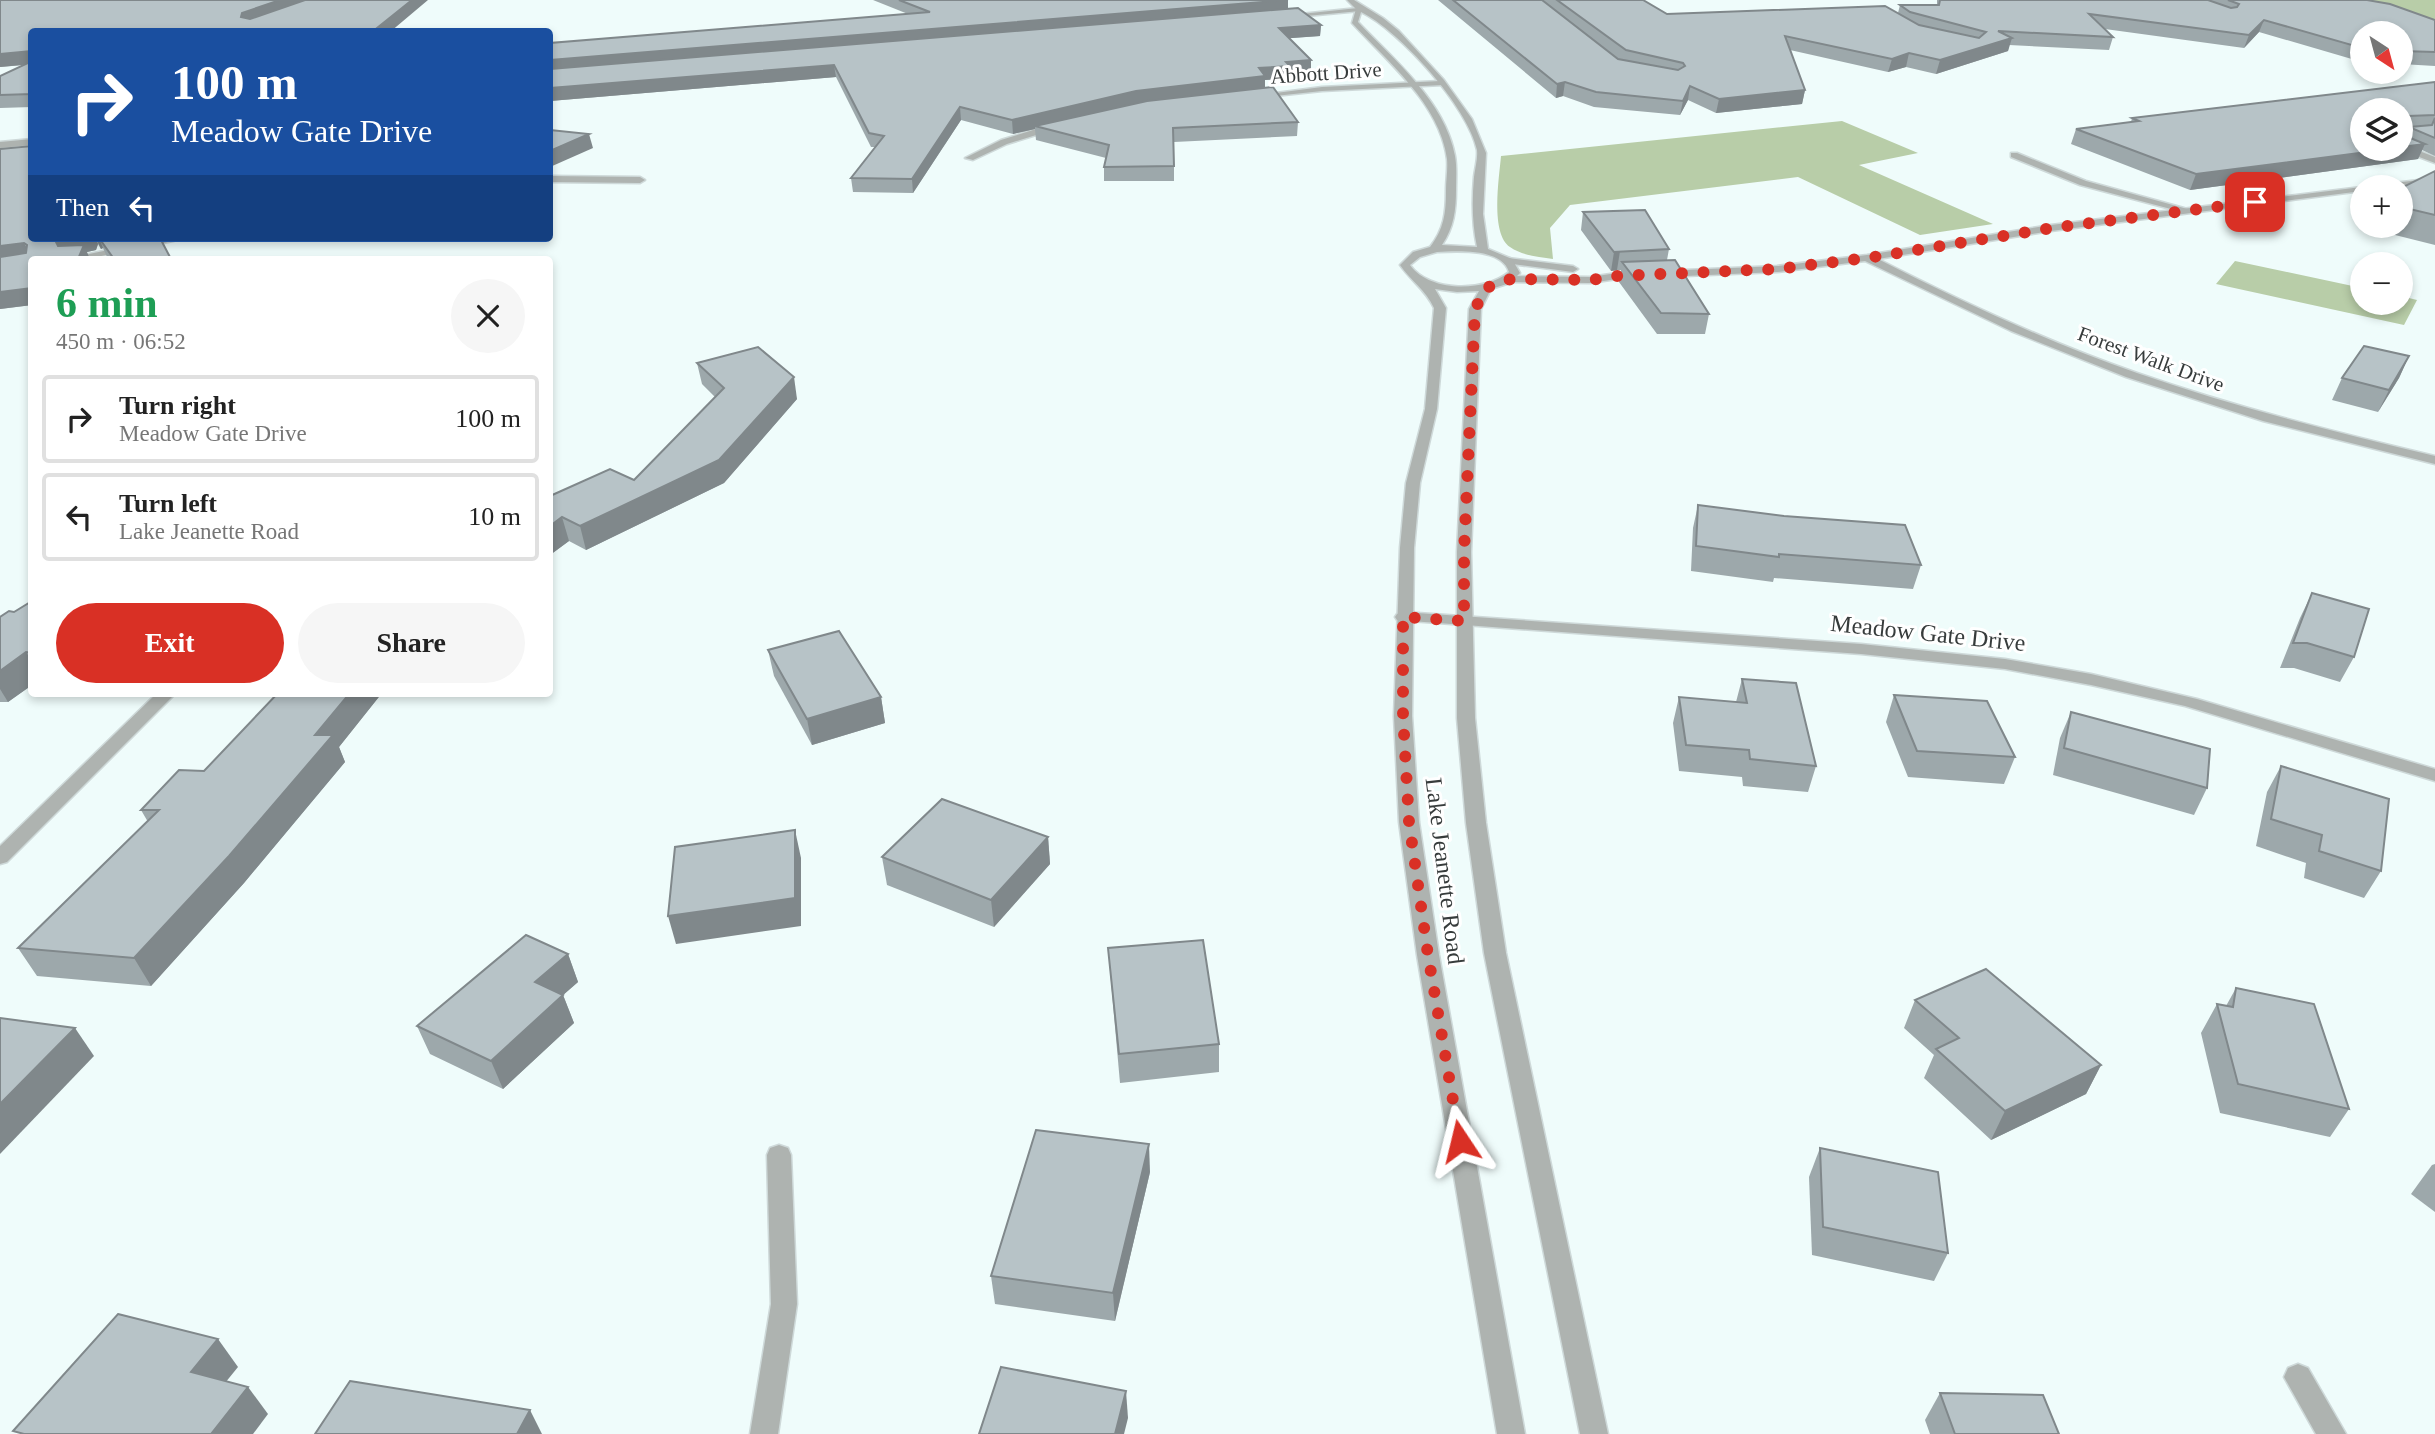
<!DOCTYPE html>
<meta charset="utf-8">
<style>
body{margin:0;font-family:"Times New Roman",serif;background:#f6f6f6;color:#222;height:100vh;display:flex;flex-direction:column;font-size:26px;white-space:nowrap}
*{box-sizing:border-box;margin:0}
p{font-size:23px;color:#767676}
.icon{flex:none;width:38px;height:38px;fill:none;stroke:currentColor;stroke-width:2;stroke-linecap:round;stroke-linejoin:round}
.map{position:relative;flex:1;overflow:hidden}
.drawer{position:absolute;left:28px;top:256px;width:525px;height:441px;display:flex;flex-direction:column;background:#fff;border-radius:7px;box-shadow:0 4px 10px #0003}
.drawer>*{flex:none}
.guide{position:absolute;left:28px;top:28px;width:525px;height:214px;border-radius:7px;box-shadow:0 4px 10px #0003;background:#1a4fa0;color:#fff;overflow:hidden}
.needle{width:46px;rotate:144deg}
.fabs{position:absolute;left:2350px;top:21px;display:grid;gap:14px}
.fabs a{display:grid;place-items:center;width:63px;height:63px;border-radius:50%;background:#fff;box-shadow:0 4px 10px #0003;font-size:35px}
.pin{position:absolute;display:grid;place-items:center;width:60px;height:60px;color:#fff;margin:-30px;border-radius:14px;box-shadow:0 4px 10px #0006}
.me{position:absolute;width:77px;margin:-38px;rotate:350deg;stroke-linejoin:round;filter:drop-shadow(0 0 5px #0008)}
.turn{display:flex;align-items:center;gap:24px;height:147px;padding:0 28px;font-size:32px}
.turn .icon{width:91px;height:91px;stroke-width:2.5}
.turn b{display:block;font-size:49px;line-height:60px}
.then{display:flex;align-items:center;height:66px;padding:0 28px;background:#0003;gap:14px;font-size:26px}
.round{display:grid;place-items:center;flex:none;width:74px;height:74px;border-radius:37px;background:#f6f6f6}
.summary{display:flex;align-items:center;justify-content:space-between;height:119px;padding:0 28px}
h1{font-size:42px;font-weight:700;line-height:52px;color:#1e9e55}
.primary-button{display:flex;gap:14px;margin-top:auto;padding:14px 28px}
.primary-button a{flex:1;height:80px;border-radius:42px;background:#d93025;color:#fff;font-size:28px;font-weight:700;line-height:80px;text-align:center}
.primary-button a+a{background:#f6f6f6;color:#222}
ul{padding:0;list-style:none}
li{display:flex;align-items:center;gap:21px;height:88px;margin:0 14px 10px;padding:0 14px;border:4px solid #e0e0e0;border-radius:7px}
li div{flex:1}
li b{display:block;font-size:26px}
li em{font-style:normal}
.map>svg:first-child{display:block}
.green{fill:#b8cda8}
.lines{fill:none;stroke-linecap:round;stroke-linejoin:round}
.service-casing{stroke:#ced9d9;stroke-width:3}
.minor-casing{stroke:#ced9d9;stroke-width:3}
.tertiary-casing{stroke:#ced9d9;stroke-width:3}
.service{fill:#aeb3b0;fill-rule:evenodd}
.minor{fill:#aeb3b0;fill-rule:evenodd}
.tertiary{fill:#aeb3b0;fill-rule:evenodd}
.wall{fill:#9da8ab}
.shaded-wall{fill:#80888b}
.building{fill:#b7c3c7;stroke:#80888b;stroke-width:2}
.route{stroke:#d93025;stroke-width:12;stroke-dasharray:0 21.6}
.labels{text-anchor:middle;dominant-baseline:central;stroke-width:6;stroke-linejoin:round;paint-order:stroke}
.far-street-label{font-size:21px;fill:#373c3c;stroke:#fff}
.street-label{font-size:24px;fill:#373c3c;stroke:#fff}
</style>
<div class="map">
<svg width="2435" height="1434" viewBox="0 0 2435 1434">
<rect width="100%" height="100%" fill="#effcfb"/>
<g class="green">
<path d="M2322 0H2435V34Z"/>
<path d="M1842 121 1918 153 1859 165 1993 224 1920 235 1798 177 1570 205 1550 228 1553 259C1539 257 1523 256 1510 247 1490 233 1499 179 1501 156Z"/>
<path d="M2235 261 2362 288V303H2401V296L2417 300 2404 325 2216 284Z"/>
</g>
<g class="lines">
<g class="service-casing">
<g id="service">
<path d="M2401 144 2435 157V163L2398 149H2401Z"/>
<path d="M2011 153H2017L2086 181 2191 210 2186 213 2080 185 2011 157Z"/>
</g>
</g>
<g class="minor-casing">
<g id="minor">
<path d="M1358 8 1360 11 1285 18 1282 16Z"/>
<path d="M1440 81 1443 85 1322 91 1256 98 1252 96 1322 87Z"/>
<path d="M1059 122 1062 127 1007 144 973 160 965 158 1001 140Z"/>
<path d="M32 139V145L0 148V142Z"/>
<path d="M550 176 640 177 645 180 640 183 550 182Z"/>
<path d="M2435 178V184L2362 187V191L2051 231 1878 259C1962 302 2048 342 2137 373 2235 407 2334 432 2435 456V464L2263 421 2126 377 2011 331 1865 261 1777 272 1617 279 1590 283 1511 282 1506 279 1511 276 1590 277 1617 273 1777 266 1867 255 2051 225Z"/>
<path d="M166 238H187L87 259H65Z"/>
<path d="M1508 258 1573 266 1578 269 1573 272 1504 263V259Z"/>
<path d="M1403 612 1861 644 2005 659 2091 674 2197 699 2435 769V781L2185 706 2091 685 2005 669 1861 654 1397 620 1395 617 1397 614Z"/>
<path d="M157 693H176L7 862 0 864V846Z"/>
<path d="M779 1145 788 1148 791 1155 797 1304 778 1434H750L771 1304 767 1155 770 1148Z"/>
<path d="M2298 1364 2308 1368 2346 1434H2316L2284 1377 2288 1368Z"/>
</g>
</g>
<g class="tertiary-casing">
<path id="tertiary" d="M1347 0H1354L1383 18 1399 31 1444 80 1472 119 1486 153 1483 214 1488 249 1512 259 1520 273 1510 283 1491 289 1481 309 1471 552 1475 718 1486 823 1506 953 1608 1434H1580L1484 953 1466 823 1457 718V552L1469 309 1479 291 1457 292 1435 289 1446 308 1437 409 1420 483 1414 548 1412 716 1419 822 1439 955 1525 1434H1497L1417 955 1399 822 1394 716 1400 548 1406 483 1425 409 1434 308C1426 290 1411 281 1400 265L1413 252 1430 247C1444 229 1446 213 1446 191 1446 180 1448 169 1447 159 1440 104 1387 61 1352 23L1356 9ZM1361 12C1400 31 1468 107 1477 150 1478 159 1475 168 1474 177 1472 200 1472 224 1477 247L1442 245C1454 227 1456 210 1456 189 1456 178 1457 167 1455 156 1445 101 1394 60 1358 22ZM1437 252C1457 251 1502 248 1509 272 1485 292 1430 293 1410 265L1420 257Z"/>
</g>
<use href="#service" class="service"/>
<use href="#minor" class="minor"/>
<use href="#tertiary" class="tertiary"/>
</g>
<g class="wall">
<path d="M873 0H1288V9L1321 25 1320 36 1290 38 1311 72 1290 74V78L1265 80V87L1298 122 1297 136 1174 142V181H1104V167L1106 158 1036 140 1035 129 1013 134 961 120 913 193 853 192 851 178 875 147H871L836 77 550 101V43L908 14Z"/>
<path d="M1438 0H1643L1667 14 1898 13 1900 5H1937V0H2367L2435 20V66L2401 64V33H2362V62L2259 32 2244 48 2105 29 2113 37 2109 50 2009 45 2008 51 1936 74 1906 67 1888 72 1790 50 1805 90 1802 104 1716 113 1688 100 1680 115 1594 107 1563 96 1556 98Z"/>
<path d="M32 32V107L0 108V76L24 65 0 67Z"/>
<path d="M2435 82V156L2422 150 2418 159 2190 190 2071 144 2076 129 2131 122 2132 118Z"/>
<path d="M0 149 32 238H160L171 259H108L103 248 101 249 98 244 96 250 87 252 32 259V305L0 309Z"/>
<path d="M2435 171V245L2363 227 2364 226H2401V188Z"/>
<path d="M1583 212 1669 249 1667 260 1709 314 1705 334H1657L1619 282 1621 270 1611 271 1581 230Z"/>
<path d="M2409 356 2399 378 2378 412 2332 400 2342 378Z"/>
<path d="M697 363 797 399 724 483 586 550 569 541 550 555V496L634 480 715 397 702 384Z"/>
<path d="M1698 505 1921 565 1913 589 1774 578 1773 582 1691 571 1693 528Z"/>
<path d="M2312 593 2354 657 2340 682 2294 668H2280L2300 618Z"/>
<path d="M32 601V685L8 702H0V617L14 612Z"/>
<path d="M768 650 881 697 885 723 812 745 774 676Z"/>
<path d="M1742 679 1816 766 1808 792 1743 786 1742 777 1679 771 1673 723 1679 697 1736 702Z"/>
<path d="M278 693H382L339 747 345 762 244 883 151 986 37 976 18 948 148 822 141 810 204 771Z"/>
<path d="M1894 695 2015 757 2004 784 1908 777 1886 722Z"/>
<path d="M2071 712 2207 788 2194 815 2053 775 2060 738Z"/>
<path d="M2281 766 2381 871 2364 898 2304 878 2306 863 2256 846 2267 792Z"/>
<path d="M1048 837 1050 864 994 927 887 885 882 857Z"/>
<path d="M1108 948 1219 1044V1072L1120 1083Z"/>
<path d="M568 954 578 982 563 995 574 1023 503 1089 430 1054 417 1026Z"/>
<path d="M2236 988 2349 1109 2330 1137 2220 1113 2201 1033 2217 1004 2226 1006Z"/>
<path d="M1915 1000 2101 1065 2086 1094 1991 1140 1924 1078 1934 1055 1904 1028Z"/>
<path d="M1820 1148 1948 1253 1934 1281 1812 1255 1809 1177Z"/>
<path d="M2435 1164V1212L2411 1194 2432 1165Z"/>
<path d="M1150 1172 1115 1321 995 1304 991 1276Z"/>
<path d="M1940 1393 2059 1434H1930L1925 1420Z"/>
</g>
<g class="shaded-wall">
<path d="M280 0H314L246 25 241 17 242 13Z"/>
<path d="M412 0H428L390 32H372Z"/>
<path d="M1288 0V11L550 73V60Z"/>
<path d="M2264 20 2259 32 2244 48 2249 35Z"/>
<path d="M1321 25 1320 36 1279 39V28Z"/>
<path d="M2012 38 2008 51 1936 74 1940 60Z"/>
<path d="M32 51V64L0 67V54Z"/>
<path d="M1909 53 1906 67 1888 72 1892 59Z"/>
<path d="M1311 60V72L1290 74V78L1265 80V89L1035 126V129L1013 134 1012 120 1136 91 1286 62Z"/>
<path d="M834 65 836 77 550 101V88Z"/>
<path d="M1565 82 1563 96 1556 98 1557 84Z"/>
<path d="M1690 86 1688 100 1680 115 1683 101Z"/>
<path d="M1805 90 1802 104 1716 113 1719 99Z"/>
<path d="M960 107 961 120 913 193 912 179Z"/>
<path d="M589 134 593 148 550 167V151Z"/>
<path d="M2425 144 2418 159 2190 190 2196 174 2390 149H2401V147Z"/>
<path d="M73 238H95L98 244 96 250 87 252 90 259 63 257 56 242Z"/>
<path d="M96 238H153H99L103 248 101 249Z"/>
<path d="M24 243 32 258 0 262V246Z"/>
<path d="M1620 251 1617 270 1611 271 1614 252Z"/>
<path d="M32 288V305L0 309V292Z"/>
<path d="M2409 356 2399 378 2378 412 2389 390Z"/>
<path d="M794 377 797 399 724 483 586 550 580 526Z"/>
<path d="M562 517 569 541 550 555V526Z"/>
<path d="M26 652 32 661V685L8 702 0 689V671Z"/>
<path d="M350 693H382L339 747 345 762 244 883 151 986 134 958Z"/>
<path d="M881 697 885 723 812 745 807 719Z"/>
<path d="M795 830 801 858V926L676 944 668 916Z"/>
<path d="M1048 837 1050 864 994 927 991 900Z"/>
<path d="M568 954 578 982 546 1010 535 982Z"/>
<path d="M563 995 574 1023 503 1089 491 1061Z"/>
<path d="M75 1028 94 1056 0 1154V1104Z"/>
<path d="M2101 1065 2086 1094 1991 1140 2005 1111Z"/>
<path d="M1149 1144 1150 1172 1115 1321 1113 1293Z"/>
<path d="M218 1339 238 1367 212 1399 191 1372Z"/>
<path d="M248 1387 268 1414 253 1434H211Z"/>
<path d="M1126 1391 1128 1418 1124 1434H1115Z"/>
<path d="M530 1410 542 1434H517Z"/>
</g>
<g class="building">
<path d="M0 0H280L242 13 241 17 250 19 305 0H412L372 32H32V51L0 54Z"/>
<path d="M899 0H1288L550 60V43L930 12Z"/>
<path d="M1453 0H1542L1618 59 1678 70 1685 66 1683 63 1626 50 1557 0H1643L1667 14 1885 6 1919 25 1979 38 1986 32 1910 12 1900 5H1939L1940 0H2208L2231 8 2237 7 2239 4 2228 0H2367L2390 4 2435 20V52L2401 51V33H2362V48L2264 20 2249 35 2089 14 2113 37 1998 31 2012 38 1940 60 1909 53 1892 59 1785 36 1805 90 1719 99 1690 86 1683 101 1596 92 1565 82 1557 84Z"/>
<path d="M1298 8 1321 25 1279 28 1311 60 1286 62 1290 66 1259 68 1265 76 1136 91 1012 120 960 107 912 179 851 178 884 136 869 133 834 65 550 88V69Z"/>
<path d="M32 61V94L0 95V76Z"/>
<path d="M2435 82V115L2408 116 2405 124 2409 127 2403 135 2425 144 2401 147V110H2362V149H2390L2196 174 2076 129 2139 121 2132 118Z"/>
<path d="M1273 87 1298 122 1173 128 1174 166 1104 167 1109 145 1035 126 1147 101Z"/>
<path d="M2435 118V138L2409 127 2432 125Z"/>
<path d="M550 130 589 134 550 151Z"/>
<path d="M32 146V238H73L56 242 58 246 84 245 78 259H32V288L0 292V257L26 253 27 245 24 243 0 246V149Z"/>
<path d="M2435 171V215L2401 207V188Z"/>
<path d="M1645 210 1669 249 1614 252 1583 212Z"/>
<path d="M99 238H160L171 259H114Z"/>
<path d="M1675 260 1709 314 1661 313 1622 262Z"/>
<path d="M2364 346 2409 356 2389 390 2342 378Z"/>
<path d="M758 347 794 377 719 460 580 526 562 517 550 526V496L610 469 634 480 724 388 697 363Z"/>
<path d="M1698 505 1784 516 1905 525 1921 565 1779 554V557L1696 546Z"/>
<path d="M2312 593 2369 609 2354 657 2307 643H2293Z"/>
<path d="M32 601V653L26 652 0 671V617L9 611 14 612Z"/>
<path d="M839 631 881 697 807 719 768 650Z"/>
<path d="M1742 679 1796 683 1816 766 1750 759 1749 750 1686 745 1679 697 1747 703Z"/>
<path d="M278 693H350L315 735H333L229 856 134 958 18 948 159 810H141L179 770 204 771Z"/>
<path d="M1894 695 1987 701 2015 757 1917 751Z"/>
<path d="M2071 712 2210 749 2207 788 2064 748Z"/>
<path d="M2281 766 2389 799 2381 871 2319 851 2322 835 2271 819Z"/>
<path d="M942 799 1048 837 991 900 882 857Z"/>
<path d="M795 830V898L668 916 675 847Z"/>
<path d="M526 935 568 954 535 982 563 995 491 1061 417 1026Z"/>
<path d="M1203 940 1219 1044 1119 1054 1108 948Z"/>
<path d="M1986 969 2101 1065 2005 1111 1936 1049 1959 1038 1915 1000Z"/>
<path d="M2236 988 2314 1004 2349 1109 2238 1084 2217 1004 2233 1007Z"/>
<path d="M0 1018 75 1028 0 1104Z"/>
<path d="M1036 1130 1149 1144 1113 1293 991 1276Z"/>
<path d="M1820 1148 1938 1172 1948 1253 1823 1227Z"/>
<path d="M118 1314 218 1339 191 1372 248 1387 211 1434H24L13 1431Z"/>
<path d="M1001 1367 1126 1391 1115 1434H979Z"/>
<path d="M350 1381 530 1410 517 1434H315Z"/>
<path d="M1940 1393 2043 1395 2059 1434H1955Z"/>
</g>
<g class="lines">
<path class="route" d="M1460 1141 1428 955 1409 822 1403 716V617L1464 621V552L1475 309 1486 288 1511 279 1590 280 1617 276 1777 269 1867 258 2052 228 2255 202"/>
</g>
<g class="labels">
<g class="far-street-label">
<text transform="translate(1326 73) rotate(-4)">Abbott Drive</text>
<text transform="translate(2151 359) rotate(20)">Forest Walk Drive</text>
</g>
<g class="street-label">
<text transform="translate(1928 633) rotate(6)">Meadow Gate Drive</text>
<text transform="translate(1445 871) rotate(83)">Lake Jeanette Road</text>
</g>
</g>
</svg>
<div class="fabs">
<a><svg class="needle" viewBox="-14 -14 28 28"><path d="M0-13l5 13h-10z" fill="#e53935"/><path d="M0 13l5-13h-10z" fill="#767676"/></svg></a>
<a><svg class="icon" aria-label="layers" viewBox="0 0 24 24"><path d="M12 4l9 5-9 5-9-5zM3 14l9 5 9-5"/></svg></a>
<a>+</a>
<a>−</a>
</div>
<div class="pin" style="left:2255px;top:202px;background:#d93025"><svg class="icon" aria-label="arrive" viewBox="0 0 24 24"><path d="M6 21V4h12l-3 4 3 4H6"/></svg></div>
<svg class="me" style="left:1460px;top:1141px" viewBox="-20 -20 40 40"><path d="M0-17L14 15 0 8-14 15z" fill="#d93025" stroke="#fff" stroke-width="4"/></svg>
<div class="guide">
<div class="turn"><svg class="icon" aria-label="right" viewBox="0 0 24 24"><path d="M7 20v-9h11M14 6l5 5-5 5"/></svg><div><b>100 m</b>Meadow Gate Drive</div></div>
<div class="then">Then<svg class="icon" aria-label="left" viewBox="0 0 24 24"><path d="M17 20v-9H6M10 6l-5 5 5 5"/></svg></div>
</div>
<section class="drawer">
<div class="summary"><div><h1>6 min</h1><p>450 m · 06:52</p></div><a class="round"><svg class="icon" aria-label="close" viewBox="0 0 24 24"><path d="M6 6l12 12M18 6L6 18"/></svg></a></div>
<ul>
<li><svg class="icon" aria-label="right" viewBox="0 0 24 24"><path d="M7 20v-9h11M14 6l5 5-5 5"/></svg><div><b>Turn right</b><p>Meadow Gate Drive</p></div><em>100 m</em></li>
<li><svg class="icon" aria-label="left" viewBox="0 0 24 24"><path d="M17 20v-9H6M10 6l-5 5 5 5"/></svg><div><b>Turn left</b><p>Lake Jeanette Road</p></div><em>10 m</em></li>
</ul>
<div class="primary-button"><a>Exit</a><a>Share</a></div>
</section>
</div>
